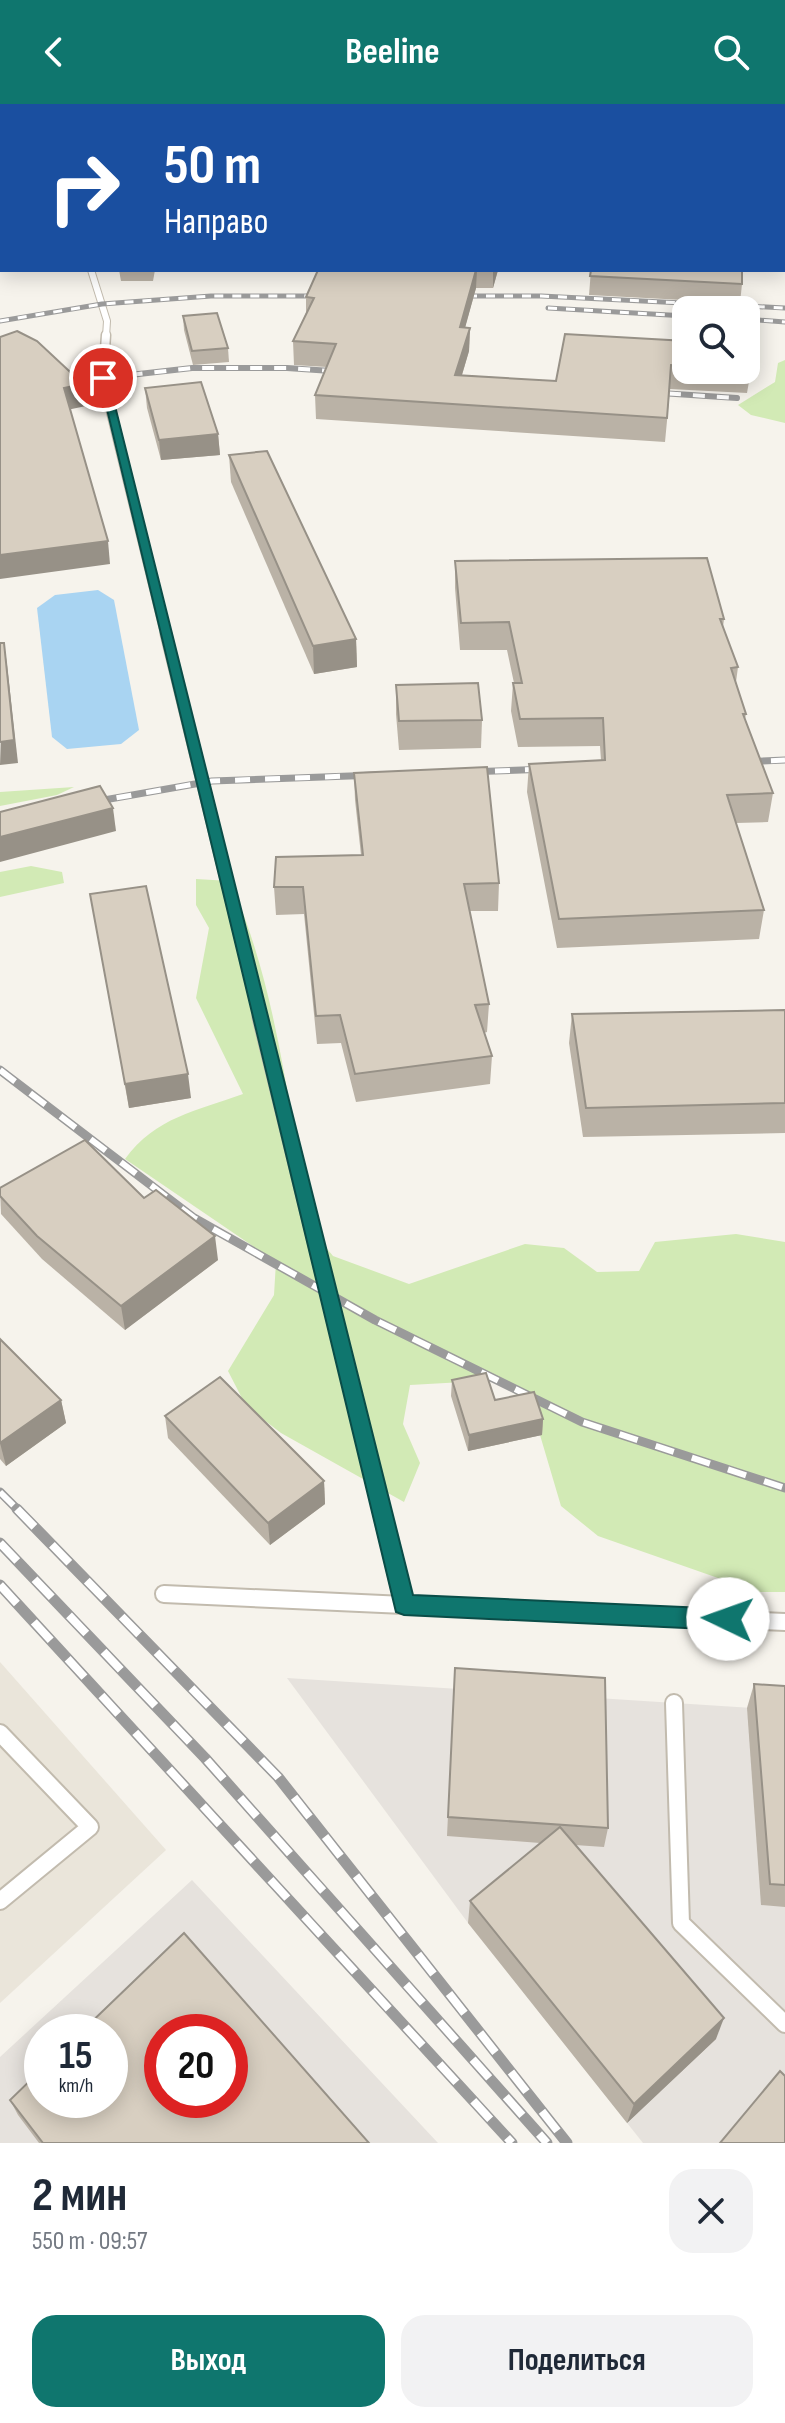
<!DOCTYPE html>
<html lang="ru">
<meta charset="utf-8">
<style>
body{margin:0;font-family:"Sofia Sans Condensed",sans-serif;background:#f2f2f3;color:#1f2937;height:100vh;display:flex;flex-direction:column;font-size:30px;white-space:nowrap}
*{box-sizing:border-box;margin:0}
p{font-size:26px;color:#747a83}
.icon{flex:none;width:44px;height:44px;fill:none;stroke:currentColor;stroke-width:2;stroke-linecap:round;stroke-linejoin:round}
.map{position:relative;height:2039px;overflow:hidden}
.sheet{display:flex;flex-direction:column;background:#fff;flex:1}
.sheet>*{flex:none}
.guide{position:absolute;left:0px;top:0px;width:786px;height:168px;box-shadow:0 4px 20px #0003;background:#1a4fa0;color:#fff;overflow:hidden}
.tools{position:absolute;left:672px;top:192px;display:grid;gap:16px}
.tools a{display:grid;place-items:center;width:88px;height:88px;border-radius:16px;background:#fff;box-shadow:0 4px 20px #0003;font-size:40px}
.speed{position:absolute;left:24px;top:1910px;display:flex;gap:16px;font-size:40px;font-weight:700;text-align:center}
.speed>*{display:grid;place-content:center;width:104px;height:104px;border-radius:50%;background:#fff;box-shadow:0 4px 20px #0003;line-height:1}
.speed small{font-size:20px;font-weight:400}
.speed .limit{border:12px solid #d22;background:#fff;color:#111}
.pin{position:absolute;display:grid;place-items:center;width:68px;height:68px;color:#fff;margin:-34px;border:4px solid #fff;border-radius:50%;box-shadow:0 2px 8px #0007}
.me{position:absolute;width:88px;margin:-44px;rotate:273deg;stroke-linejoin:round;filter:drop-shadow(0 0 6px #0008)}
.turn{display:flex;align-items:center;gap:28px;height:168px;padding:0 32px;font-size:36px}
.turn .icon{width:104px;height:104px;stroke-width:2.5}
.turn b{display:block;font-size:56px;line-height:68px}
.round{display:grid;place-items:center;flex:none;width:84px;height:84px;border-radius:24px;background:#f2f2f3}
.overview{display:flex;align-items:center;justify-content:space-between;height:136px;padding:0 32px}
h1{font-size:48px;font-weight:700;line-height:60px}
.action{display:flex;gap:16px;margin-top:auto;padding:16px 32px}
.action a{flex:1;height:92px;border-radius:24px;background:#0f766e;color:#fff;font-size:32px;font-weight:700;line-height:92px;text-align:center}
.action a+a{background:#f2f2f3;color:#1f2937}
header{display:flex;justify-content:space-between;align-items:center;height:104px;padding:0 32px;background:#0f766e;color:#fff;font-size:36px;font-weight:700}
.map>svg:first-child{display:block}
.residential{fill:#eae5da}
.industrial{fill:#e6e2dd;fill-rule:evenodd}
.green{fill:#d2eab5}
.water{fill:#a9d4f2}
.lines{fill:none;stroke-linecap:round;stroke-linejoin:round}
.service-far4-casing{stroke:#c2bbae;stroke-width:8}
.service-far3-casing{stroke:#c2bbae;stroke-width:11}
.service-far2-casing{stroke:#c2bbae;stroke-width:13}
.service-far1-casing{stroke:#c2bbae;stroke-width:17}
.service-casing{stroke:#c2bbae;stroke-width:20}
.minor-casing{stroke:#c2bbae;stroke-width:4}
.service-far4{stroke:#fff;stroke-width:6}
.service-far3{stroke:#fff;stroke-width:8}
.service-far2{stroke:#fff;stroke-width:10}
.service-far1{stroke:#fff;stroke-width:13}
.service{stroke:#fff;stroke-width:16}
.minor{fill:#fff;fill-rule:evenodd}
.rail-far4-casing{stroke:#9a9a9a;stroke-width:5}
.rail-far3-casing{stroke:#9a9a9a;stroke-width:6}
.rail-far2-casing{stroke:#9a9a9a;stroke-width:7}
.rail-far1-casing{stroke:#9a9a9a;stroke-width:9}
.rail-casing{stroke:#9a9a9a;stroke-width:11}
.rail-far4{stroke:#fff;stroke-width:3;stroke-dasharray:9;stroke-linecap:butt}
.rail-far3{stroke:#fff;stroke-width:4;stroke-dasharray:12;stroke-linecap:butt}
.rail-far2{stroke:#fff;stroke-width:5;stroke-dasharray:15;stroke-linecap:butt}
.rail-far1{stroke:#fff;stroke-width:6;stroke-dasharray:19;stroke-linecap:butt}
.rail{stroke:#fff;stroke-width:8;stroke-dasharray:25;stroke-linecap:butt}
.wall{fill:#bab2a6}
.shaded-wall{fill:#979187}
.building{fill:#d8cfc1;stroke:#979187;stroke-width:2;fill-rule:evenodd}
.route{fill:#0f766e;stroke:#0a4d48;stroke-width:2}
</style>
<header><svg class="icon" aria-label="back" viewBox="0 0 24 24"><path d="M15 5l-7 7 7 7"/></svg>Beeline<svg class="icon" aria-label="search" viewBox="0 0 24 24"><circle cx="10" cy="10" r="6"/><path d="M15 15l6 6"/></svg></header>
<div class="map">
<svg width="785" height="2039" viewBox="0 0 785 2039">
<rect width="100%" height="100%" fill="#f6f3ec"/>
<path class="residential" d="M0 1558 166 1746 0 1899Z"/>
<g class="industrial">
<path d="M287 1574 785 1606V2039H643L468 1819Z"/>
<path d="M192 1776 438 2039H0V1953ZM42 1928H110V1996H42ZM162 1928H230V1996H162Z"/>
</g>
<g class="green">
<path d="M785 256V319L751 311 738 301 775 278 778 259Z"/>
<path d="M74 683 57 691 0 702V688Z"/>
<path d="M31 762 62 768 64 779 0 793V768Z"/>
<path d="M196 775 230 777C278 886 289 1007 310 1124L333 1152 409 1180 525 1140 564 1144 597 1168 639 1167 655 1138 736 1130 785 1138V1488H758L598 1432 561 1402 532 1304 499 1276 410 1281 403 1320 420 1359 404 1398 281 1329 246 1302 228 1267 274 1191 276 1158 125 1055C156 1013 196 1007 243 990L196 894 209 824 196 801Z"/>
</g>
<path class="water" d="M98 486 114 496 139 626 121 640 67 645 52 633 37 504 55 491Z"/>
<g class="lines">
<g class="service-far4-casing">
<path id="service-far4" d="M91 166 107 217 106 233"/>
</g>
<g class="service-far3-casing">
<path id="service-far3" d="M106 231 103 274 166 532"/>
</g>
<g class="service-far2-casing">
<path id="service-far2" d="M166 530 260 915"/>
</g>
<g class="service-far1-casing">
<path id="service-far1" d="M260 913 381 1407"/>
</g>
<g class="service-casing">
<g id="service">
<path d="M381 1405 404 1501 785 1518"/>
<path d="M164 1490 404 1501"/>
<path d="M674 1599 681 1819 785 1920"/>
<path d="M0 1629 90 1723 0 1797"/>
</g>
</g>
<g class="minor-casing">
<rect id="minor" x="0" y="121" width="2" height="8"/>
</g>
<use href="#service-far4" class="service-far4"/>
<use href="#service-far3" class="service-far3"/>
<use href="#service-far2" class="service-far2"/>
<use href="#service-far1" class="service-far1"/>
<use href="#service" class="service"/>
<use href="#minor" class="minor"/>
<g class="rail-far4-casing">
<g id="rail-far4">
<path d="M527 2 533 0"/>
<path d="M450 192H541L785 204"/>
<path d="M548 204 686 212"/>
<path d="M746 215 785 218"/>
<path d="M0 217 102 200 211 192H330"/>
</g>
</g>
<g class="rail-far3-casing">
<g id="rail-far3">
<path d="M59 279 192 264H287L346 268"/>
<path d="M645 288 737 294"/>
</g>
</g>
<g class="rail-far2-casing">
<g id="rail-far2">
<path d="M741 658 785 656"/>
<path d="M465 668 549 665"/>
<path d="M87 699 212 677 377 671"/>
</g>
</g>
<g class="rail-far1-casing">
<g id="rail-far1">
<path d="M0 966 194 1114 375 1216 582 1318 785 1384"/>
<path d="M0 1388 19 1407"/>
</g>
</g>
<g class="rail-casing">
<g id="rail">
<path d="M17 1405 278 1673 567 2039"/>
<path d="M0 1439 205 1654 547 2039"/>
<path d="M0 1481 512 2039"/>
</g>
</g>
<use href="#rail-far4" class="rail-far4"/>
<use href="#rail-far3" class="rail-far3"/>
<use href="#rail-far2" class="rail-far2"/>
<use href="#rail-far1" class="rail-far1"/>
<use href="#rail" class="rail"/>
</g>
<g class="wall">
<rect x="75" y="0" width="96" height="2"/>
<path d="M217 0H467L464 2H217Z"/>
<rect x="0" y="32" width="2" height="69"/>
<path d="M119 166H155L153 177H121Z"/>
<path d="M316 166H498L493 184H476L465 223 470 224 469 247 462 271 556 277 686 237V266H751L747 289 670 285 665 338 316 315 315 291 327 263 294 261 293 237 306 209V193L316 171Z"/>
<path d="M591 166 742 180 740 199 589 191Z"/>
<path d="M183 212 228 244 229 258 193 261 184 226Z"/>
<path d="M145 284 218 330 220 351 161 356 147 304Z"/>
<path d="M229 351 356 535 357 563 314 570 231 378Z"/>
<path d="M455 457 724 515 723 523 738 563 736 578 746 610 745 615 773 689 768 718 736 719 764 806 759 835 557 844 527 688 529 660 601 656 600 642 518 643 511 607 513 579H514L507 546H460L455 484Z"/>
<path d="M396 581 482 616 481 644 399 646 396 610Z"/>
<path d="M354 669 499 779 498 807H469L489 900 487 928 484 929 492 952 490 980 356 998 341 939 317 940 304 810 276 811 274 783 361 751 355 696Z"/>
<path d="M90 790 191 994 129 1004Z"/>
<path d="M785 906V1029L583 1033 569 939 572 910Z"/>
<path d="M0 1084 144 1094 218 1156 125 1226 42 1155 1 1110Z"/>
<path d="M0 1235 61 1296 66 1319 6 1362 0 1355Z"/>
<path d="M452 1276 495 1296 543 1315 542 1331 468 1347 451 1292Z"/>
<path d="M165 1312 324 1377 325 1400 270 1441 168 1334Z"/>
<path d="M455 1564 608 1724 604 1743 575 1741 716 1935 627 2019 468 1819 470 1797 540 1739 447 1732Z"/>
<path d="M754 1580 785 1582V1803L761 1801 747 1604Z"/>
<path d="M10 1996 369 2039H39L18 2011Z"/>
</g>
<g class="shaded-wall">
<path d="M377 0H407V2H374Z"/>
<path d="M435 0H467L464 2H432Z"/>
<path d="M476 166H477L476 184 459 246 460 223Z"/>
<path d="M493 166H498L493 184Z"/>
<path d="M470 224 469 247 455 294V271Z"/>
<path d="M83 280 86 302 67 306 64 284Z"/>
<path d="M218 330 220 351 161 356 159 336Z"/>
<path d="M108 437 110 460 0 475V451Z"/>
<path d="M356 535 357 563 314 570 313 542Z"/>
<path d="M4 539 7 561 18 659 0 661Z"/>
<path d="M113 704 116 727 0 758V733Z"/>
<path d="M188 970 191 994 129 1004 125 980Z"/>
<path d="M215 1132 218 1156 125 1226 121 1202Z"/>
<path d="M61 1296 66 1319 6 1362 0 1339Z"/>
<path d="M543 1315 542 1331 468 1347 469 1331Z"/>
<path d="M324 1377 325 1400 270 1441 268 1419Z"/>
<path d="M724 1914 716 1935 627 2019 634 2000Z"/>
</g>
<g class="building">
<rect x="75" y="0" width="20" height="2"/>
<rect x="126" y="0" width="32" height="2"/>
<path d="M252 0H377L374 2H259Z"/>
<path d="M400 0H435L432 2H399Z"/>
<rect x="0" y="32" width="2" height="54"/>
<path d="M318 166H476L460 223 470 224 455 271 556 277 565 230 686 237V262L671 261 667 314 315 291 336 240 293 237 314 194 306 193Z"/>
<path d="M591 166H742V180L590 172Z"/>
<path d="M217 209 228 244 192 247 183 212Z"/>
<path d="M17 227 37 237 83 280 64 284 108 437 0 451V233Z"/>
<rect x="746" y="241" width="5" height="25"/>
<path d="M201 278 218 330 159 336 145 284Z"/>
<path d="M267 347 356 535 313 542 229 351Z"/>
<path d="M707 454 724 515H720L738 563 731 564 746 610H743L773 689 727 691 764 806 559 815 529 660 605 656 603 614 520 615 513 579H522L509 518 461 519 455 457Z"/>
<path d="M0 539H4L14 636 0 638Z"/>
<path d="M478 579 482 616 399 617 396 581Z"/>
<path d="M487 663 499 779 464 780 489 900 475 901 492 952 355 970 340 911 316 912 303 783H274L276 753 363 751 354 669Z"/>
<path d="M100 682 113 704 0 733V708Z"/>
<path d="M146 782 188 970 125 980 90 790Z"/>
<path d="M785 906V999L586 1004 572 910Z"/>
<path d="M85 1036 144 1094 156 1086 215 1132 121 1202 37 1132 0 1092V1084Z"/>
<path d="M0 1235 61 1296 0 1339Z"/>
<path d="M486 1269 495 1296 534 1288 543 1315 469 1331 452 1276Z"/>
<path d="M220 1273 324 1377 268 1419 165 1312Z"/>
<path d="M455 1564 605 1574 608 1724 448 1713Z"/>
<path d="M754 1580 785 1582V1781L770 1780Z"/>
<path d="M560 1723 724 1914 634 2000 470 1797Z"/>
<path d="M184 1829 369 2039H43L10 1996 42 1965V1996H110V1928H81ZM162 1928H230V1996H162Z"/>
<path d="M780 1967 785 1972V2039H720Z"/>
</g>
<path class="route" d="M99 272 108 274 413 1491 728 1505 736 1508 740 1515 736 1523 728 1526 404 1511 396 1508Z"/>
</svg>
<div class="tools">
<a><svg class="icon" aria-label="search" viewBox="0 0 24 24"><circle cx="10" cy="10" r="6"/><path d="M15 15l6 6"/></svg></a>
</div>
<div class="speed"><div>15<small>km/h</small></div><div class="limit">20</div></div>
<div class="pin" style="left:103px;top:274px;background:#d93025"><svg class="icon" aria-label="arrive" viewBox="0 0 24 24"><path d="M6 21V4h12l-3 4 3 4H6"/></svg></div>
<svg class="me" style="left:728px;top:1515px" viewBox="-20 -20 40 40"><circle r="19" fill="#fff"/><path d="M0-13L10 11 0 6-10 11z" fill="#0f766e"/></svg>
<div class="guide">
<div class="turn"><svg class="icon" aria-label="right" viewBox="0 0 24 24"><path d="M7 20v-9h11M14 6l5 5-5 5"/></svg><div><b>50 m</b>Направо</div></div>
</div>
</div>
<section class="sheet">
<div class="overview"><div><h1>2 мин</h1><p>550 m · 09:57</p></div><a class="round"><svg class="icon" aria-label="close" viewBox="0 0 24 24"><path d="M6 6l12 12M18 6L6 18"/></svg></a></div>
<div class="action"><a>Выход</a><a>Поделиться</a></div>
</section>
